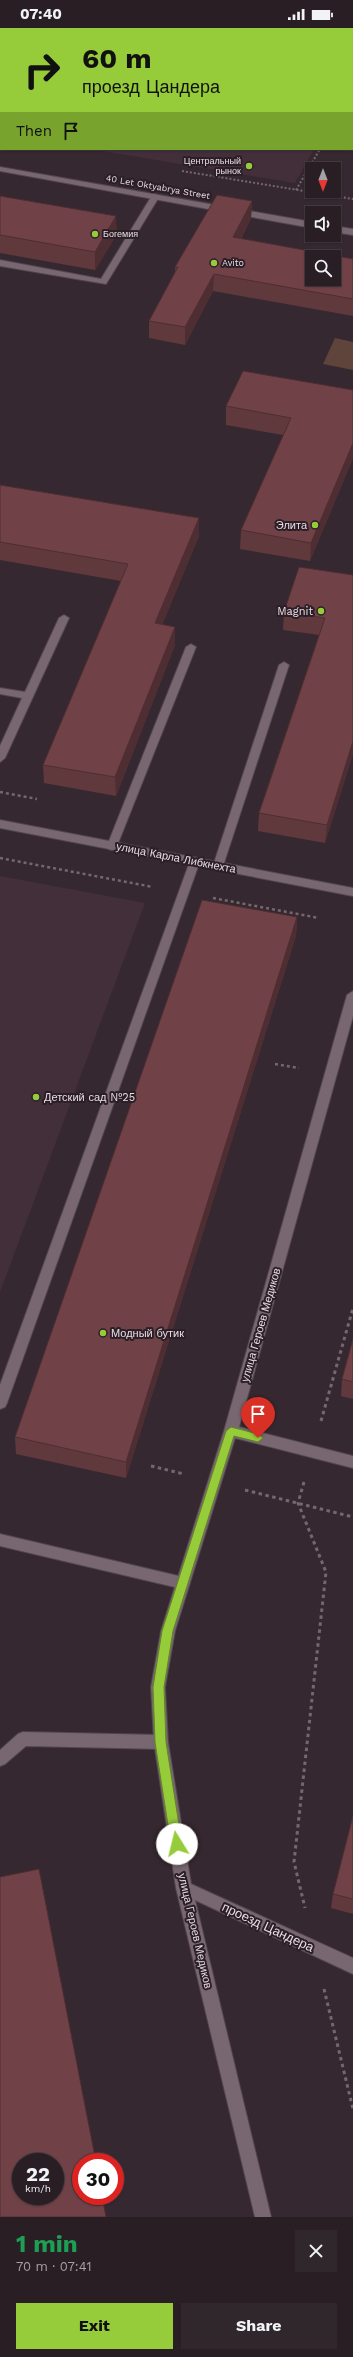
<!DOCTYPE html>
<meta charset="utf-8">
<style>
body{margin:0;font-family:"Work Sans",sans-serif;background:#30272c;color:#f1f3f6;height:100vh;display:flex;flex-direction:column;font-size:15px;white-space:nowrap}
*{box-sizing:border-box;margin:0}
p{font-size:13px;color:#a5a2a6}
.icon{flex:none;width:22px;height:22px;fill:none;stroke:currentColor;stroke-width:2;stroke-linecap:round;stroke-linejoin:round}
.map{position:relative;height:2189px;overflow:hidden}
.sheet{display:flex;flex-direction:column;background:#281e24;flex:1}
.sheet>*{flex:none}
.top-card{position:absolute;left:0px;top:0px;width:353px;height:122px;box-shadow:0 1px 3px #0004,0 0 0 1px #443c41;background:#96cc39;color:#111;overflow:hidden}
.needle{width:26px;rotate:180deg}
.buttons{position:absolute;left:305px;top:134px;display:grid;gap:8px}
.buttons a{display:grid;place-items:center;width:36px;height:36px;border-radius:0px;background:#281e24;box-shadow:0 1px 3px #0004,0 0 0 1px #443c41;font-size:20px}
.speed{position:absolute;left:12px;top:2125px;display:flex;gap:8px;font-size:20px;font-weight:700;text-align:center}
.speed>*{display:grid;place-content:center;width:52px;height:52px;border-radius:50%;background:#281e24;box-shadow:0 1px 3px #0004,0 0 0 1px #443c41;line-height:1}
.speed small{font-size:10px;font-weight:400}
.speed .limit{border:6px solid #d22;background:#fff;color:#111}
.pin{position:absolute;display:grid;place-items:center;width:34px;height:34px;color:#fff;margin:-41px -17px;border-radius:50% 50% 50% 0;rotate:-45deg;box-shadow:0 0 4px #0007}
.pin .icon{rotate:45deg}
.me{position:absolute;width:44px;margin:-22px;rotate:351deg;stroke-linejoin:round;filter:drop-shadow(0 0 3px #0008)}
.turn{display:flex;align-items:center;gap:14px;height:84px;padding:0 16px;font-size:18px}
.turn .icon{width:52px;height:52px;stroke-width:2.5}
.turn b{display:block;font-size:28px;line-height:34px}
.then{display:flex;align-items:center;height:38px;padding:0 16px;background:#0003;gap:8px;font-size:15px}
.round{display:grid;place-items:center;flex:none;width:42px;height:42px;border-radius:0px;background:#30272c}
.overview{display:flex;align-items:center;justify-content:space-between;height:68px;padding:0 16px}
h1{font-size:24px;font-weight:700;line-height:30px;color:#1e9e55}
.button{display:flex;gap:8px;margin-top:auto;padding:8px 16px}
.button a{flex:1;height:46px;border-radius:0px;background:#96cc39;color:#111;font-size:16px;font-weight:700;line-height:46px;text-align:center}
.button a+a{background:#30272c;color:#f1f3f6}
.status{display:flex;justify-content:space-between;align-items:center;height:28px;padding:0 20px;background:#281e24;direction:ltr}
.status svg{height:11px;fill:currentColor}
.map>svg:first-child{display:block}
.built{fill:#432f3a}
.green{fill:#5e443a}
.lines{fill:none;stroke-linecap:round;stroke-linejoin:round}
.lane-casing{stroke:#52454d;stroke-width:2}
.street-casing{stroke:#52454d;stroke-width:2}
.secondary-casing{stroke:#52454d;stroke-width:2}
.path-far2{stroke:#74686e;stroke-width:2;stroke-dasharray:2 2;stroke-linecap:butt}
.path-far1{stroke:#74686e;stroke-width:2.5;stroke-dasharray:3 3;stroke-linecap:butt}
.path{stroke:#74686e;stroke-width:3;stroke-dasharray:3.5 3.5;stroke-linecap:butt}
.lane{fill:#786770;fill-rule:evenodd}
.street{fill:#786770;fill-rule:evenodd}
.secondary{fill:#786770;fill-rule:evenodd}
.wall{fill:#60393d}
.shaded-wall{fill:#4e2e32}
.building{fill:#704247;stroke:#4e2e32;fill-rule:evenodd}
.route{fill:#96cc39;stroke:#628525}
.poi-dot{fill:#96cc39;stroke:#2c1e26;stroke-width:1.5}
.labels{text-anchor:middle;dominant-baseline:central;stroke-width:4;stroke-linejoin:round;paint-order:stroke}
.far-poi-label{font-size:9px;fill:#e7dde2;stroke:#2c1e26;text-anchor:start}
.far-street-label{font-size:9px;fill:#e7dde2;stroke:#2c1e26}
.poi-label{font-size:11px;fill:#e7dde2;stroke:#2c1e26;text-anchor:end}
.street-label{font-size:11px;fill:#e7dde2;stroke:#2c1e26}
.near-street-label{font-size:13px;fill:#e7dde2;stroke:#2c1e26}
</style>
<div class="status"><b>07:40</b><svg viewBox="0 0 49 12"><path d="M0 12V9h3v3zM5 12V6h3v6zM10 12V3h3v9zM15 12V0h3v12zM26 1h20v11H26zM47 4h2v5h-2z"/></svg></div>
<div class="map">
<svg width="353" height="2189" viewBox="0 0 353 2189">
<rect width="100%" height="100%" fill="#362830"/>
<g class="built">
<path d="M90 121H314L295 155Z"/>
<path d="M0 848 145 875 0 1264Z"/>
</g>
<path class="green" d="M335 310 353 314V342L323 336Z"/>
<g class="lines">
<g class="lane-casing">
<g id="lane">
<path d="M155 166 159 169 106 256 0 238V232L101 251 151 169Z"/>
<path d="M64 587 69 590 5 730 0 734V718L22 670 0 666V660L25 664 59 590Z"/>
<path d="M191 616 196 619 117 818 112 822 108 821 107 818 186 619Z"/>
<path d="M284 634 289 637 223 838 222 841H214L213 838 279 637Z"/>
<path d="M195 829 200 833 7 1375 5 1379 0 1381V1357L190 833Z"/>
<path d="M0 1506 183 1549 188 1551 190 1555 188 1559 183 1561 0 1518Z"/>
<path d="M23 1704 161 1707 166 1709 168 1714 166 1719 161 1721 26 1718 5 1736 0 1738V1722L18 1706Z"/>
</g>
</g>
<g class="street-casing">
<path id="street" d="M353 963V988L239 1399 353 1428V1440L235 1410 175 1603 165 1659 168 1714 191 1856 353 1930V1946L195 1872 271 2189H255L176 1860 154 1714 151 1659 161 1603 224 1403 347 967Z"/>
</g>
<g class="secondary-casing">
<g id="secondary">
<path d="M0 139 312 194V200L0 143Z"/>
<path d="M334 198 353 201V207L334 204Z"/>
<path d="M0 792 353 860V868L0 800Z"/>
</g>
</g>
<g class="path-far2">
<path d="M182 143 353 171"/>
<path d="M296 162 320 121"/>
</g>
<g class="path-far1">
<path d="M0 764 37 771"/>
<path d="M0 830 153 859"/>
<path d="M213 870 319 890"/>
<path d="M275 1036 299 1040"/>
</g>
<g class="path">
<path d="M321 1393 353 1280"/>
<path d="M151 1438 184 1446"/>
<path d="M304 1454 298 1475 326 1544 294 1834 305 1880"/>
<path d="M245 1462 353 1489"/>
<path d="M324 1961 353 2081"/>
</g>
<use href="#lane" class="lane"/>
<use href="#street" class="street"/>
<use href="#secondary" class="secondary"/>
</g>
<g class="wall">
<path d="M0 0H353V46L352 48V1H1V103H0Z"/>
<path d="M0 168 117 206 95 242 0 225Z"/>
<path d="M252 173 251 190 241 211 353 231V288L213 263 185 317 149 310V293L175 244V239Z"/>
<path d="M353 362V430L310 533 240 521 241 502 283 407 226 397V378Z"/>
<path d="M0 457 199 508 162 597 175 617 116 768 44 755 43 737 121 553 0 532Z"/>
<path d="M353 547V726L325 815 258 803 259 785 319 607 283 602 284 584Z"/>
<path d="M297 889 296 908 126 1450 16 1426 15 1409Z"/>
<path d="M353 1311V1371L341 1368 342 1351Z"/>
<path d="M353 1788V1886L331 1880 333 1866Z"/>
</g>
<g class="shaded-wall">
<path d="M353 30V46L352 48V32Z"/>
<path d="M252 173 251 190 232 227 233 209Z"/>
<path d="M116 188 117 206 95 242V224Z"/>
<path d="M214 246 213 263 185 317V299Z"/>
<path d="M353 415V430L310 533 311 515Z"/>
<path d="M199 490V508L155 614V595Z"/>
<path d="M175 599V617L116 768 115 749Z"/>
<path d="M353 713V726L325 815 327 797Z"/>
<path d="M297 889 296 908 126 1450V1434Z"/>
</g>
<g class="building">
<path d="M0 0H353V30L352 32V1H1V85H0Z"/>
<path d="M217 167 252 173 233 209 353 231V271L214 246 185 299 149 293 178 239H175ZM312 229H334V251H312Z"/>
<path d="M0 168 116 188 95 224 0 207Z"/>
<path d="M243 343 353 362V415L311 515 241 502 291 390 226 378Z"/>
<path d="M0 457 199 490 155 595 175 599 115 749 43 737 128 536 0 514Z"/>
<path d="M299 539 353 547V713L327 797 259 785 325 590 284 584Z"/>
<path d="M202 872 297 889 126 1434 15 1409Z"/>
<path d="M353 1311V1354L342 1351Z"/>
<path d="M353 1788V1871L333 1866Z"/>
<path d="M39 1841 96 2134H81V2168H102L106 2189H0V1849ZM21 2134H55V2168H21Z"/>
</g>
<path class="route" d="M231 1399 258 1406 263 1410 258 1414 234 1408 173 1603 164 1659 166 1714 182 1816 177 1821 171 1816 155 1714 153 1659 162 1603 226 1403Z"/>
<g class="poi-dot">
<circle cx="249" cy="138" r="4"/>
<circle cx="95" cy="206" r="4"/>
<circle cx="214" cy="235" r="4"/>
<circle cx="315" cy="497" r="4"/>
<circle cx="321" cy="583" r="4"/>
<circle cx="36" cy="1069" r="4"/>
<circle cx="103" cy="1305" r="4"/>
</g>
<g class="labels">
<g class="far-poi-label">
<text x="241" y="133" text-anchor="end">Центральный<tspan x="241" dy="10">рынок</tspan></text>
<text x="103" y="206">Богемия</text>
<text x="222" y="235">Avito</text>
</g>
<g class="far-street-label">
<text transform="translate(158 159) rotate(10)">40 Let Oktyabrya Street</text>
</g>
<g class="poi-label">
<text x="307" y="497">Элита</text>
<text x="313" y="583">Magnit</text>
<text x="44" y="1069" text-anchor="start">Детский сад №25</text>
<text x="111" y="1305" text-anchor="start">Модный бутик</text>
</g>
<g class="street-label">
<text transform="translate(176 830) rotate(11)">улица Карла Либкнехта</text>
<text transform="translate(261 1297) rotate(-74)">улица Героев Медиков</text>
<text transform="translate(195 1903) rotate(77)">улица Героев Медиков</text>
</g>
<g class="near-street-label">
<text transform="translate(268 1899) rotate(25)">проезд Цандера</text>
</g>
</g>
</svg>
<div class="buttons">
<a><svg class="needle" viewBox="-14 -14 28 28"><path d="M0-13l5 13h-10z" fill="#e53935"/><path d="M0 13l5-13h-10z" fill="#a5a2a6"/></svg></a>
<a><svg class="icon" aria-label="sound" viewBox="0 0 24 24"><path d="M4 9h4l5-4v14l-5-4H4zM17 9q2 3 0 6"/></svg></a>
<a><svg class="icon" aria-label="search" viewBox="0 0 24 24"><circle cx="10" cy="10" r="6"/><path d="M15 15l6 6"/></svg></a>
</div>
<div class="speed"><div>22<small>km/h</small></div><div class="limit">30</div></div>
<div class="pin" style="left:258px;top:1410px;background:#d93025"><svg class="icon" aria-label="arrive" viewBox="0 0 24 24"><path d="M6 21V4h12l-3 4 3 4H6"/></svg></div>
<svg class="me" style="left:177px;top:1816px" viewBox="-20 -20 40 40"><circle r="19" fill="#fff"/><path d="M0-13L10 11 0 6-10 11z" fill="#96cc39"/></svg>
<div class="top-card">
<div class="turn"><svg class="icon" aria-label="right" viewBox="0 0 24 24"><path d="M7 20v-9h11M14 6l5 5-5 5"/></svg><div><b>60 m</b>проезд Цандера</div></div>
<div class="then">Then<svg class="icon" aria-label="arrive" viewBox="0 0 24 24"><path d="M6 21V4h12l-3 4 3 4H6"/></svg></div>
</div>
</div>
<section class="sheet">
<div class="overview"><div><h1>1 min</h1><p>70 m · 07:41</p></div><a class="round"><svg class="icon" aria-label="close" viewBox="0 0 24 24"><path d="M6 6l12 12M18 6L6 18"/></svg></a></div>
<div class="button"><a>Exit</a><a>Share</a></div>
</section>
